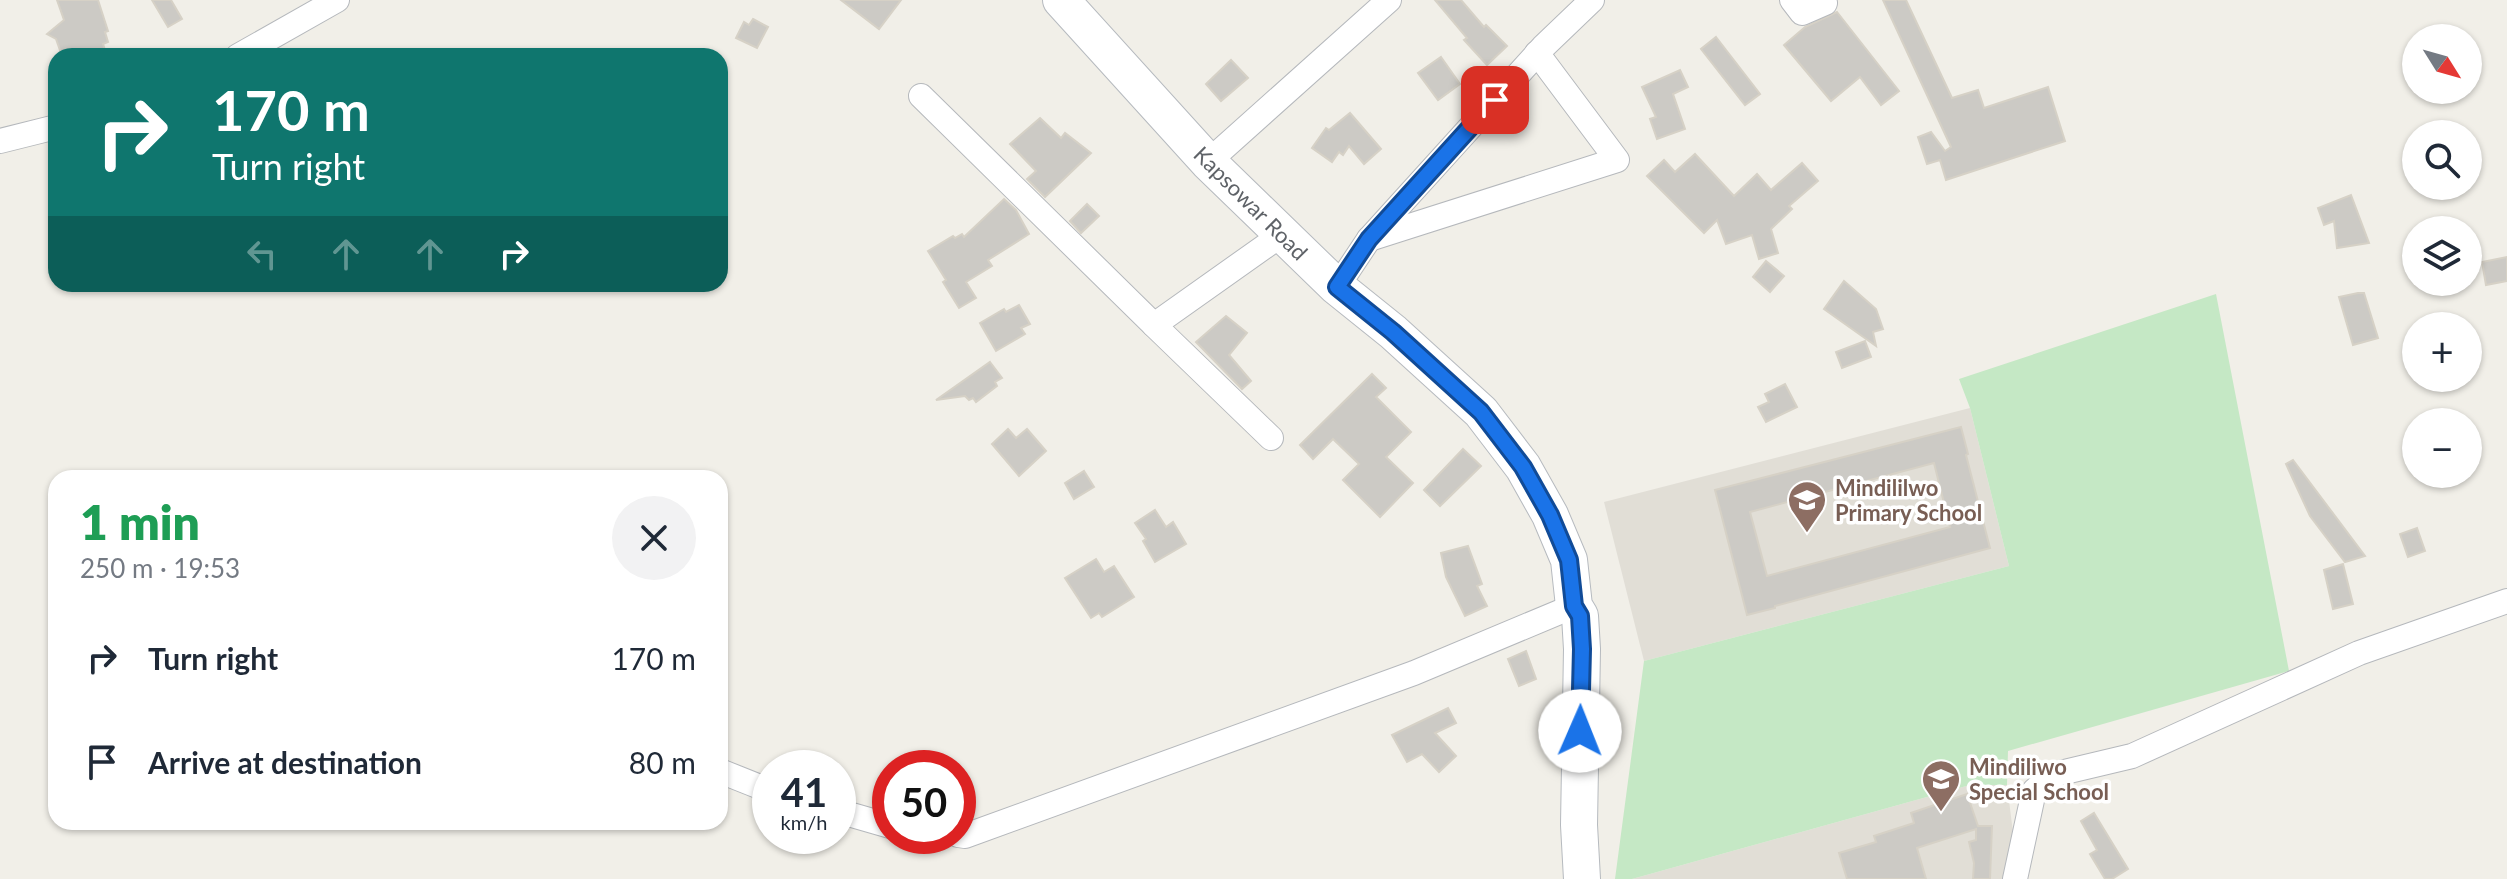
<!DOCTYPE html>
<meta charset="utf-8">
<style>
body{margin:0;font-family:Lato,sans-serif;background:#f2f2f3;color:#1f2937;height:100vh;display:flex;flex-direction:column;font-size:30px;white-space:nowrap}
*{box-sizing:border-box;margin:0}
p{font-size:26px;color:#747a83}
.icon{flex:none;width:44px;height:44px;fill:none;stroke:currentColor;stroke-width:2;stroke-linecap:round;stroke-linejoin:round}
.map{position:relative;flex:1;overflow:hidden}
.sheet{position:absolute;left:48px;top:470px;width:680px;height:360px;display:flex;flex-direction:column;background:#fff;border-radius:24px;box-shadow:0 2px 6px #0004}
.sheet>*{flex:none}
.hud{position:absolute;left:48px;top:48px;width:680px;height:244px;border-radius:24px;box-shadow:0 2px 6px #0004;background:#0f766e;color:#fff;overflow:hidden}
.needle{width:52px;rotate:127deg}
.controls{position:absolute;left:2402px;top:24px;display:grid;gap:16px}
.controls a{display:grid;place-items:center;width:80px;height:80px;border-radius:50%;background:#fff;box-shadow:0 2px 6px #0004;font-size:40px}
.speed{position:absolute;left:752px;top:750px;display:flex;gap:16px;font-size:40px;font-weight:700;text-align:center}
.speed>*{display:grid;place-content:center;width:104px;height:104px;border-radius:50%;background:#fff;box-shadow:0 2px 6px #0004;line-height:1}
.speed small{font-size:20px;font-weight:400}
.speed .limit{border:12px solid #d22;background:#fff;color:#111}
.pin{position:absolute;display:grid;place-items:center;width:68px;height:68px;color:#fff;margin:-34px;border-radius:16px;box-shadow:0 4px 12px #0006}
.me{position:absolute;width:88px;margin:-44px;rotate:1deg;stroke-linejoin:round;filter:drop-shadow(0 0 6px #0008)}
.turn{display:flex;align-items:center;gap:28px;height:168px;padding:0 32px;font-size:36px}
.turn .icon{width:104px;height:104px;stroke-width:2.5}
.turn b{display:block;font-size:56px;line-height:68px}
.lanes{display:flex;align-items:center;height:76px;padding:0 32px;background:#0003;justify-content:center;gap:40px;direction:ltr}
.lanes .off{opacity:.35}
.round{display:grid;place-items:center;flex:none;width:84px;height:84px;border-radius:42px;background:#f2f2f3}
.overview{display:flex;align-items:center;justify-content:space-between;height:136px;padding:0 32px}
h1{font-size:48px;font-weight:800;line-height:60px;color:#1e9e55}
ul{padding:0;list-style:none}
li{display:flex;align-items:center;gap:24px;height:104px;padding:0 32px}
li div{flex:1}
li b{display:block;font-size:30px}
li em{font-style:normal}
.map>svg:first-child{display:block}
.education{fill:#e1ded6}
.green{fill:#c5e8c5}
.building{fill:#cccac5;stroke:#d6d1c6;stroke-width:2;fill-rule:evenodd}
.lines{fill:none;stroke-linecap:round;stroke-linejoin:round}
.street-casing{stroke:#b5b8bc;stroke-width:26}
.secondary-casing{stroke:#b6babf;stroke-width:38}
.street{stroke:#fff;stroke-width:24}
.secondary{stroke:#fff;stroke-width:36}
.route-casing{stroke:#114b97;stroke-width:20}
.route{stroke:#1a73e8;stroke-width:14}
.labels{text-anchor:middle;dominant-baseline:central;stroke-width:7;stroke-linejoin:round;paint-order:stroke}
.street-label{font-size:22px;fill:#5f6368;stroke:#fff}
.education-label{font-size:22px;font-weight:bold;fill:#785e54;stroke:#fff;text-anchor:start}
</style>
<div class="map">
<svg width="2507" height="879" viewBox="0 0 2507 879">
<rect width="100%" height="100%" fill="#f1efe8"/>
<g class="education">
<path d="M1970 408 2009 566 1644 661 1604 502Z"/>
<path d="M1970 785H2007L2014 840 2004 879H1632Z"/>
</g>
<path class="green" d="M2216 294 2289 671 2008 751 2007 785H1970L1632 879H1615L1644 661 2009 566 1970 408 1959 379Z"/>
<g class="building">
<path d="M57 0H98L108 31 105 32 108 42 103 44 106 53 89 56 86 49 62 56 56 39 47 34 64 20Z"/>
<path d="M152 0H171L182 19 168 27Z"/>
<path d="M841 0H901L879 29Z"/>
<path d="M1435 0H1461L1484 27 1486 25 1507 46 1487 65 1464 40 1467 38Z"/>
<path d="M1883 0H1906L1952 98 1978 90 1984 108 2048 87 2065 141 1946 180 1940 160 1927 164 1918 137 1931 132 1945 151 1951 147Z"/>
<path d="M1837 12 1899 91 1881 105 1860 77 1831 101 1784 45 1805 27Z"/>
<path d="M753 19 768 27 757 48 736 38 744 22 749 25Z"/>
<path d="M1716 37 1760 94 1745 105 1701 49Z"/>
<path d="M1441 57 1460 84 1438 100 1418 73Z"/>
<path d="M1231 60 1248 78 1221 101 1206 84Z"/>
<path d="M1680 70 1688 87 1673 94 1685 129 1657 139 1650 119 1656 117 1642 87Z"/>
<path d="M1350 113 1381 149 1364 164 1349 146 1343 155 1339 152 1332 162 1312 148 1326 128 1329 130Z"/>
<path d="M1040 118 1061 138 1065 133 1091 153 1045 197 1027 179 1036 171 1010 144Z"/>
<path d="M1695 154 1734 196 1757 174 1771 190 1802 163 1818 181 1789 206 1792 209 1771 229 1778 253 1759 259 1752 235 1726 244 1717 220 1704 233 1647 176 1664 160 1675 172Z"/>
<path d="M2351 195 2369 243 2337 248 2334 221 2324 225 2318 208Z"/>
<path d="M1004 199 1016 210 1029 234 988 260 992 266 966 282 976 298 959 308 943 282 946 280 928 251 953 236 955 238 962 234 964 237Z"/>
<path d="M1087 204 1099 216 1081 233 1070 221Z"/>
<path d="M2507 257V281L2486 285 2482 262Z"/>
<path d="M1766 261 1784 276 1770 292 1753 277Z"/>
<path d="M1844 281 1876 309 1883 329 1873 332 1876 346 1824 309Z"/>
<path d="M2358 293H2364L2378 338 2353 345 2339 297Z"/>
<path d="M1019 305 1030 324 1021 328 1025 334 996 351 980 323 1004 309 1006 312Z"/>
<path d="M1226 316 1247 333 1229 355 1251 381 1242 389 1196 342Z"/>
<path d="M1865 341 1871 357 1842 368 1836 352Z"/>
<path d="M990 362 1002 378 995 382 997 386 976 402 973 398 969 400 965 396 936 400Z"/>
<path d="M1372 374 1386 388 1376 397 1411 432 1386 457 1413 483 1380 517 1343 480 1359 464 1333 439 1313 459 1300 445Z"/>
<path d="M1785 384 1797 407 1766 422 1758 407 1769 402 1765 394Z"/>
<path d="M1961 427 1968 454 1966 455 1990 548 1775 606V608L1747 615 1715 490ZM1934 463 1950 527 1767 576 1750 512Z"/>
<path d="M1008 429 1016 438 1027 429 1046 451 1019 476 992 444Z"/>
<path d="M1463 449 1481 466 1440 506 1424 490Z"/>
<path d="M2293 460 2365 556 2345 562 2310 516 2286 464Z"/>
<path d="M1084 471 1094 487 1074 499 1065 483Z"/>
<path d="M1155 510 1166 527 1173 522 1186 544 1155 562 1143 541 1146 539 1135 523Z"/>
<path d="M2417 528 2425 551 2408 557 2400 534Z"/>
<path d="M1468 546 1482 584 1477 586 1487 606 1465 616 1446 577 1441 553Z"/>
<path d="M1096 559 1104 572 1114 566 1134 597 1102 617 1099 613 1091 618 1065 578Z"/>
<path d="M2343 564 2353 604 2333 609 2324 570Z"/>
<path d="M1526 651 1536 679 1519 686 1508 659Z"/>
<path d="M1448 708 1456 723 1435 733 1456 756 1439 772 1422 754 1407 762 1392 735Z"/>
<path d="M1967 794 1978 826H1992L1990 879H1973L1974 863 1969 842 1976 840V829L1917 848 1926 879H1847L1839 853 1876 842 1874 836 1914 823 1911 813Z"/>
<path d="M2094 813 2128 869 2112 879H2105L2090 854 2097 850 2081 821Z"/>
</g>
<g class="lines">
<g class="street-casing">
<g id="street">
<path d="M1792 0 1802 13 1825 3"/>
<path d="M238 56 337 0"/>
<path d="M921 96 1154 325 1281 235"/>
<path d="M0 141 56 127"/>
<path d="M1208 162 1389 0"/>
<path d="M1369 239 1617 160 1537 53"/>
<path d="M1337 287 1369 239 1543 47 1592 0"/>
<path d="M1154 325 1271 438"/>
<path d="M720 771 770 791"/>
<path d="M838 811 890 826"/>
<path d="M958 835 965 836 1414 673 1574 606"/>
<path d="M2015 879 2034 791 2052 775 2132 756 2359 653 2507 601"/>
</g>
</g>
<g class="secondary-casing">
<path id="secondary" d="M1061 0 1208 162 1337 287 1393 332 1481 412 1523 467 1550 515 1569 560 1574 606 1580 616 1582 649 1579 825 1582 879"/>
</g>
<use href="#street" class="street"/>
<use href="#secondary" class="secondary"/>
</g>
<g class="lines">
<g class="route-casing">
<path id="route" d="M1495 100 1369 239 1337 287 1393 332 1481 412 1523 467 1550 515 1569 560 1574 606 1580 616 1582 649 1580 731"/>
</g>
<use href="#route" class="route"/>
</g>
<defs>
<g id="school-pin" transform="scale(2)"><path d="M0 17L-7.5 6A9.5 9.5 0 1 1 7.5 6Z" fill="#8d6e63" stroke="#fff"/><path d="M0-5L7-2L0 1L-7-2ZM-4 1L0 2.5L4 1V4Q0 6-4 4Z" fill="#fff"/></g>
</defs>
<g fill-rule="evenodd">
<use href="#school-pin" x="1807" y="500"/>
<use href="#school-pin" x="1941" y="779"/>
</g>
<g class="labels">
<g class="street-label">
<text transform="translate(1251 203) rotate(45)">Kapsowar Road</text>
</g>
<g class="education-label">
<text x="1835" y="487">Mindililwo<tspan x="1835" dy="25">Primary School</tspan></text>
<text x="1969" y="766">Mindiliwo<tspan x="1969" dy="25">Special School</tspan></text>
</g>
</g>
</svg>
<div class="controls">
<a><svg class="needle" viewBox="-14 -14 28 28"><path d="M0-13l5 13h-10z" fill="#e53935"/><path d="M0 13l5-13h-10z" fill="#747a83"/></svg></a>
<a><svg class="icon" aria-label="search" viewBox="0 0 24 24"><circle cx="10" cy="10" r="6"/><path d="M15 15l6 6"/></svg></a>
<a><svg class="icon" aria-label="layers" viewBox="0 0 24 24"><path d="M12 4l9 5-9 5-9-5zM3 14l9 5 9-5"/></svg></a>
<a>+</a>
<a>−</a>
</div>
<div class="speed"><div>41<small>km/h</small></div><div class="limit">50</div></div>
<div class="pin" style="left:1495px;top:100px;background:#d93025"><svg class="icon" aria-label="arrive" viewBox="0 0 24 24"><path d="M6 21V4h12l-3 4 3 4H6"/></svg></div>
<svg class="me" style="left:1580px;top:731px" viewBox="-20 -20 40 40"><circle r="19" fill="#fff"/><path d="M0-13L10 11 0 6-10 11z" fill="#1a73e8"/></svg>
<div class="hud">
<div class="turn"><svg class="icon" aria-label="right" viewBox="0 0 24 24"><path d="M7 20v-9h11M14 6l5 5-5 5"/></svg><div><b>170 m</b>Turn right</div></div>
<div class="lanes"><svg class="icon off" aria-label="left" viewBox="0 0 24 24"><path d="M17 20v-9H6M10 6l-5 5 5 5"/></svg><svg class="icon off" aria-label="ahead" viewBox="0 0 24 24"><path d="M12 20V5M6 11l6-6 6 6"/></svg><svg class="icon off" aria-label="ahead" viewBox="0 0 24 24"><path d="M12 20V5M6 11l6-6 6 6"/></svg><svg class="icon" aria-label="right" viewBox="0 0 24 24"><path d="M7 20v-9h11M14 6l5 5-5 5"/></svg></div>
</div>
<section class="sheet">
<div class="overview"><div><h1>1 min</h1><p>250 m · 19:53</p></div><a class="round"><svg class="icon" aria-label="close" viewBox="0 0 24 24"><path d="M6 6l12 12M18 6L6 18"/></svg></a></div>
<ul>
<li><svg class="icon" aria-label="right" viewBox="0 0 24 24"><path d="M7 20v-9h11M14 6l5 5-5 5"/></svg><div><b>Turn right</b></div><em>170 m</em></li>
<li><svg class="icon" aria-label="arrive" viewBox="0 0 24 24"><path d="M6 21V4h12l-3 4 3 4H6"/></svg><div><b>Arrive at destination</b></div><em>80 m</em></li>
</ul>
</section>
</div>
